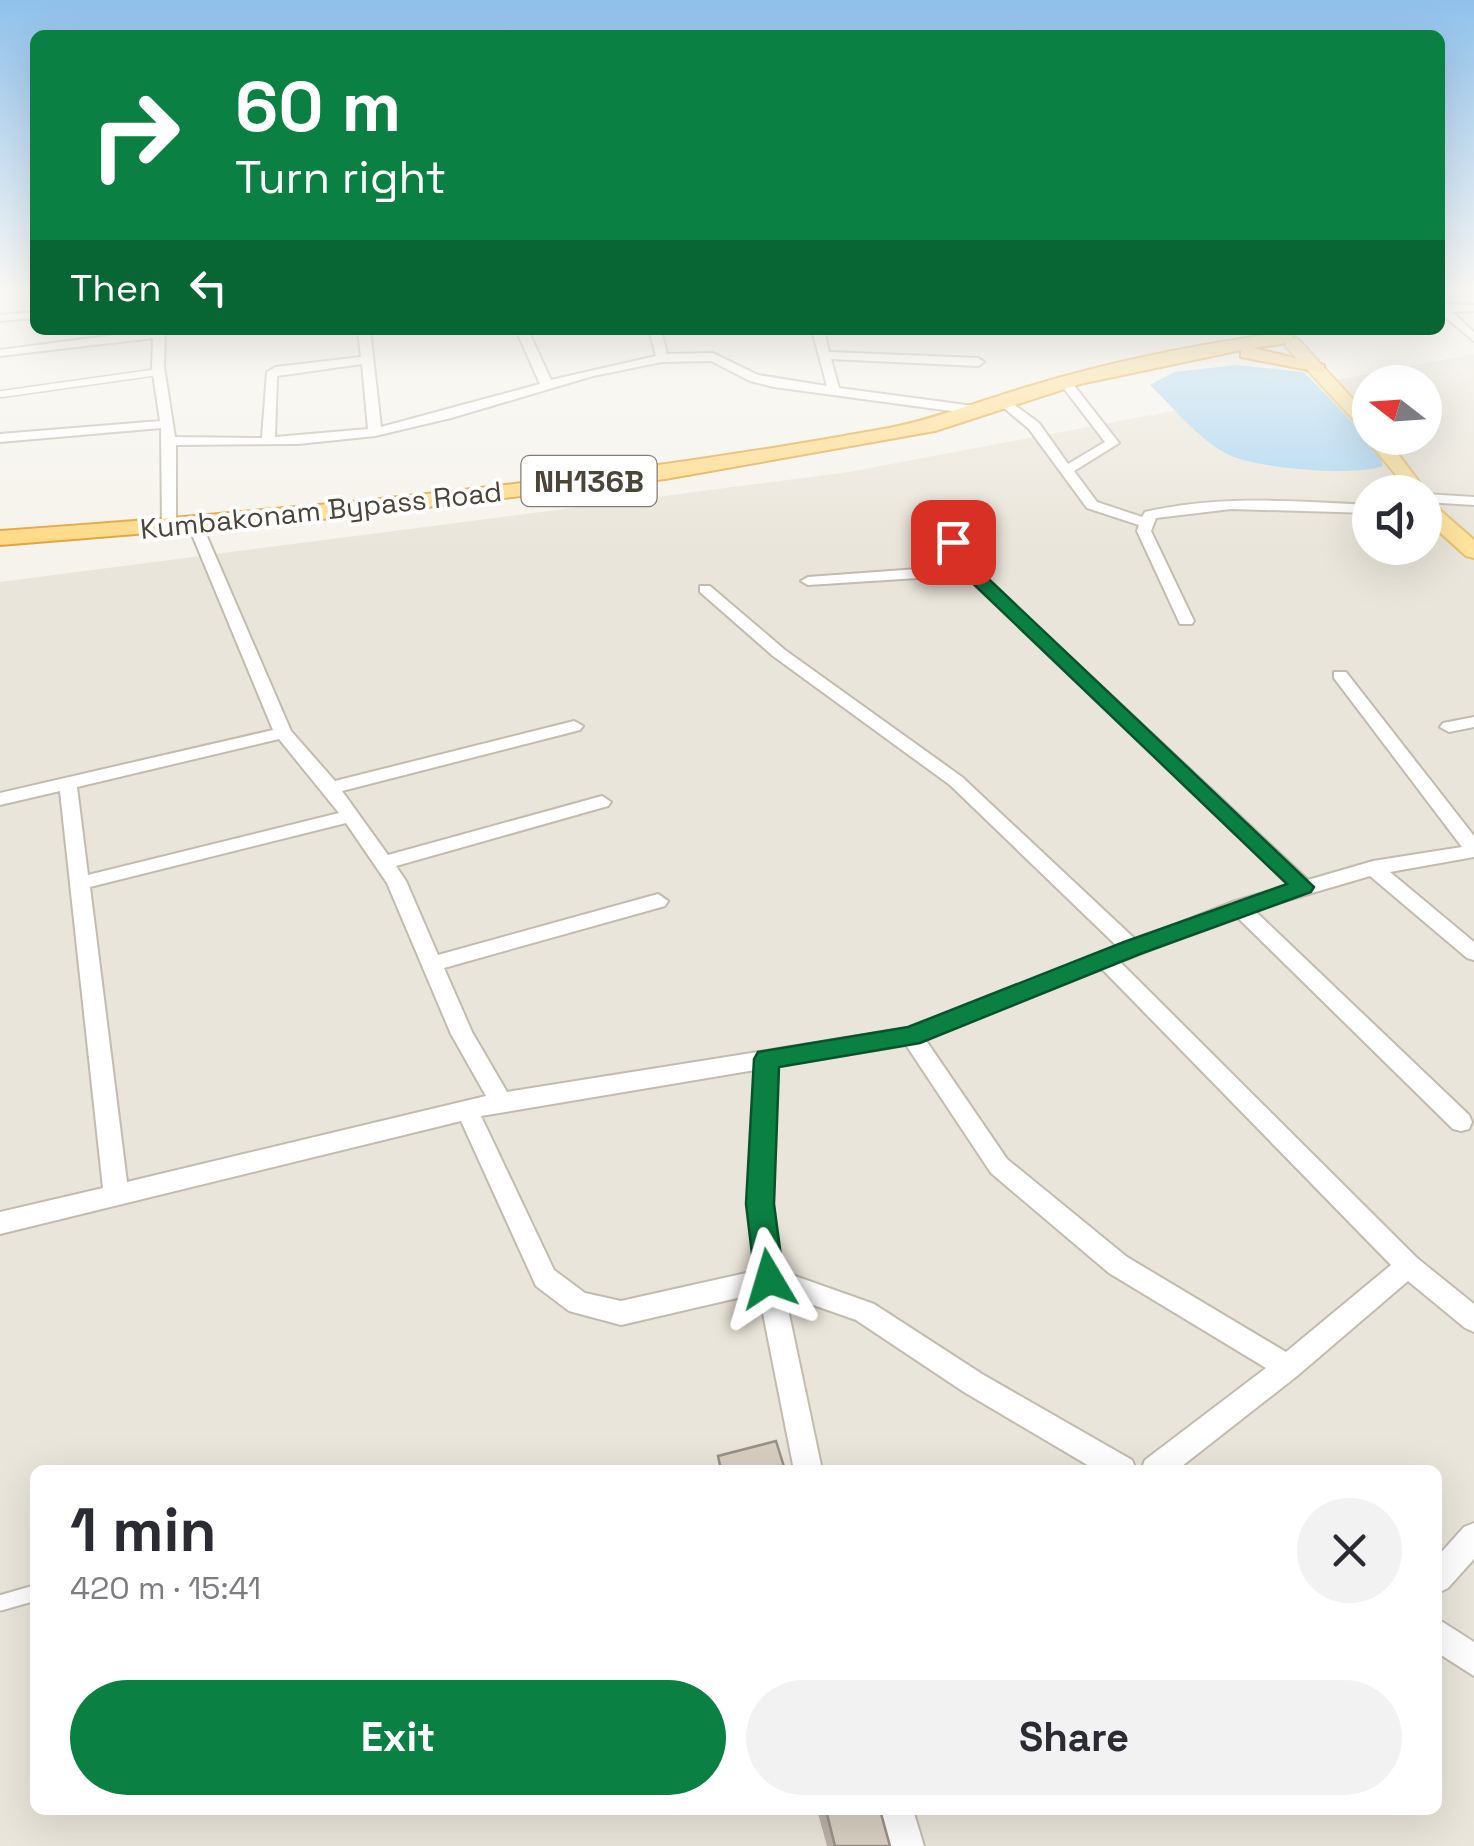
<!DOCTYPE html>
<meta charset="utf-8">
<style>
body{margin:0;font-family:"Space Grotesk",sans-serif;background:#f2f2f3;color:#2b2b33;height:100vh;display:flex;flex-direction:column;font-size:38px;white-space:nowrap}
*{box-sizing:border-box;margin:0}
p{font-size:32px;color:#7c7c81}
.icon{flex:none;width:55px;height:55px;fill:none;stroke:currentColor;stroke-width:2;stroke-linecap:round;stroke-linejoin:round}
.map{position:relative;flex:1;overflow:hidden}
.panel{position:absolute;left:30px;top:1465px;width:1412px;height:350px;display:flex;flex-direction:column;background:#fff;border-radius:15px;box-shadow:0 10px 40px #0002}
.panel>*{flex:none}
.banner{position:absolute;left:30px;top:30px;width:1415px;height:305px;border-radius:15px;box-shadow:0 10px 40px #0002;background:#0b8043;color:#fff;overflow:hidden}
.needle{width:65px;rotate:287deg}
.tools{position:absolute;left:1352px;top:365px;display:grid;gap:20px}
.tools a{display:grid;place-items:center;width:90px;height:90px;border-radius:50%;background:#fff;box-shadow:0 10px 40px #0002;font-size:50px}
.pin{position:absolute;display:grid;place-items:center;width:85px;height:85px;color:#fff;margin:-42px;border-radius:20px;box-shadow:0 5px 15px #0006}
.me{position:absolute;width:110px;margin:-55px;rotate:353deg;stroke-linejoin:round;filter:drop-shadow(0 0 8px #0008)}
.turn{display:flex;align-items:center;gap:35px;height:210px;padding:0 40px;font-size:45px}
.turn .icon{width:130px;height:130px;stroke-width:2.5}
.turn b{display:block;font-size:70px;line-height:85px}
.then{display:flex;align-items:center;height:95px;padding:0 40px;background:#0003;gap:20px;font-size:38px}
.round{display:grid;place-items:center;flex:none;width:105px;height:105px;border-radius:52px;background:#f2f2f3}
.head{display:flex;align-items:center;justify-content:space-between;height:170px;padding:0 40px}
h1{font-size:60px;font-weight:700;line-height:75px}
.button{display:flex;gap:20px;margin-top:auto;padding:20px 40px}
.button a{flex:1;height:115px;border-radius:60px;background:#0b8043;color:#fff;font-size:40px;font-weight:700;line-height:115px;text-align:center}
.button a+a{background:#f2f2f3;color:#2b2b33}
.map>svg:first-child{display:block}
.residential{fill:#eae5da;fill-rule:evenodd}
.water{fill:#a9d4f2}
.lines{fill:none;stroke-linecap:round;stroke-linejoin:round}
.service-far1-casing{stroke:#c2bbae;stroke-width:9}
.service-casing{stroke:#c2bbae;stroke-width:19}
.minor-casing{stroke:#c2bbae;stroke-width:4}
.primary-casing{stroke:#e6c16a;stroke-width:4}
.trunk-casing{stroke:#e0a43c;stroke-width:4}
.service-far1{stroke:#fff;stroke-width:6}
.service{stroke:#fff;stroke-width:15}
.minor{fill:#fff;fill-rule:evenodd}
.primary{fill:#ffe39c;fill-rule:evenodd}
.trunk{fill:#ffd985;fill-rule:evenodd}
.wall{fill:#bab2a6}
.building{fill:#d8cfc1;stroke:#979187;stroke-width:2.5}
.route{fill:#0b8043;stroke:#07532c;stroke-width:2.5}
.labels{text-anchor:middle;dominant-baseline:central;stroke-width:8;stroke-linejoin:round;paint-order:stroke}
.far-street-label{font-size:28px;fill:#4b4439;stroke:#fff}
.shield{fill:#fff;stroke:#817c74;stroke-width:2.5}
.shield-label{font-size:30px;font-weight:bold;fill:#4b4439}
</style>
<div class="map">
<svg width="1474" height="1846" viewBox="0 0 1474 1846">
<rect width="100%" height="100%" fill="#f6f3ec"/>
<path class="residential" d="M1474 354V1846H0V582L849 472ZM1370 382H1425V438H1370ZM1370 492H1425V548H1370ZM35 1470H1438V1810H35Z"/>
<path class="water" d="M1237 365 1304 372 1378 449 1383 466C1356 477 1252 468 1227 454 1197 438 1174 408 1150 385L1174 372Z"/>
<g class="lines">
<g class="service-far1-casing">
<path id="service-far1" d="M2 394 158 372"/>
</g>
<g class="service-casing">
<path id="service" d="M0 1603 35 1593"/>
</g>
<g class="minor-casing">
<g id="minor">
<path d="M1440 304 1474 305V311L1452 312 1474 332V341L1440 313Z"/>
<path d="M35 312V318L0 321V315Z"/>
<path d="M153 330H165L164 367 175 437 262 438 267 372 276 367 361 357 358 330H370L381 427 540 384 516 330H528L551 380 656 356 649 330H661L667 354 713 353 758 375 827 386 812 330H824L829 352 978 358 984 362 978 366 831 359 839 388 981 407 987 411 981 415 774 387 750 381 711 361 662 362 593 376 451 418 375 436 298 444 176 445V527L169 531 162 527 161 428 0 442V434L160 421 152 367 153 338 0 356V350ZM362 364 368 429 275 437 277 376Z"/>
<path d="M1065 378 1069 379 1119 443 1074 471 1097 502 1142 517 1145 512C1219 495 1295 501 1370 505V513L1231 509 1156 518 1151 531 1194 621 1192 624H1180L1137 531 1139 525 1087 508 1029 429 998 403 1008 400 1039 423 1068 464 1105 442 1059 382Z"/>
<path d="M1425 494 1474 497V505L1425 502Z"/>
<path d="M933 512H943L975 568 1308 880 1373 861 1462 847 1334 678V672H1346L1474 836V857L1390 872 1474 942V960L1467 958 1370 876 1254 910 1469 1115 1472 1122 1469 1129 1461 1131 1453 1129 1236 916 1120 962 1417 1258 1474 1304V1332L1465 1328 1408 1281 1297 1376 1177 1470H1141L1145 1460 1266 1368 1109 1273 991 1173 906 1045 778 1066 772 1204 781 1271 874 1304 982 1374 1132 1460 1136 1470H1096L964 1392 856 1320 785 1295 822 1470H794L759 1293 621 1325 569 1311 536 1286 461 1121 0 1234V1212L103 1188 60 791 0 805V793L273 730 188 525 190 522 202 525 291 731 335 781 574 721 583 726 580 730 342 791 388 855 602 796 611 802 608 806 396 866 406 881 438 955 658 894 668 901 665 906 444 968 472 1032 507 1092 909 1028 1118 947 950 785 773 656 700 592V586H710L785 650 962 777 1136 940 1232 902 1290 885 965 575 808 585 801 581 808 577 959 566 931 515ZM279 739 339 813 88 875 77 787ZM346 823 387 883 451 1034 486 1096 127 1182 90 887ZM1102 969 1391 1265 1286 1352 1127 1257 1007 1159 925 1039ZM755 1070 748 1204 755 1271 621 1301 585 1293 554 1270 481 1116Z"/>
<path d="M1474 717V727L1449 732 1440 727 1443 723Z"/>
<path d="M1474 1523V1559L1448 1588 1438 1593V1556L1464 1527Z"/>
<path d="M1438 1619 1474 1642V1676L1438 1653Z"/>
<path d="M881 1810H913L924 1846H890Z"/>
</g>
</g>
<g class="primary-casing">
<path id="primary" d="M1292 338 1298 339 1370 418V438H1386L1441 511 1474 540V558L1466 556 1425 519V492H1410L1369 442 1368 435 1286 347V339Z"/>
</g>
<g class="trunk-casing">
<path id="trunk" d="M1286 332 1293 334V342L1253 348 1324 365V373L1241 357V350L1080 384 935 431 665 479 333 518 0 545V531C298 510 594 482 889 428 940 418 984 399 1034 385 1116 360 1201 344 1286 332Z"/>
</g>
<use href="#service-far1" class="service-far1"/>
<use href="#service" class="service"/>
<use href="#minor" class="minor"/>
<use href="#primary" class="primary"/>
<use href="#trunk" class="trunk"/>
</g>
<path class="wall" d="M817 1810H880L890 1846H827Z"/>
<g class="building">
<path d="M776 1441 785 1470H721L718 1456Z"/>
<path d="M826 1810H880L890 1846H835Z"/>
</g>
<linearGradient id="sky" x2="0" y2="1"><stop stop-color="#8fc1ec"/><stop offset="0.53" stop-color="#fbfaf6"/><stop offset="1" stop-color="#fbfaf6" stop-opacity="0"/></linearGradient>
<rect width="1474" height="548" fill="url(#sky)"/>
<path class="route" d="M953 537 959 539 976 567 1314 887 1311 892 1140 954 920 1043 779 1067 774 1204 784 1279 779 1288 769 1292 759 1288 755 1279 746 1204 754 1059 758 1052 908 1027 1124 942 1287 884 963 574 945 542Z"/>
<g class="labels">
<g class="far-street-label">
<text transform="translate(321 510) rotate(-6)">Kumbakonam Bypass Road</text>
</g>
<rect class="shield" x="521.5" y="456" width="135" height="50" rx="8"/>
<g class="shield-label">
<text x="589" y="481">NH136B</text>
</g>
</g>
</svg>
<div class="tools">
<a><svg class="needle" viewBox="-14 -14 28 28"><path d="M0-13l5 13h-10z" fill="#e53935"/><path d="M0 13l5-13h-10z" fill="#7c7c81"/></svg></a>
<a><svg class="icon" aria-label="sound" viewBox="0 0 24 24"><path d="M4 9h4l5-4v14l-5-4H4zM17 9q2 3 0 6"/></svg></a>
</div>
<div class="pin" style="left:953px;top:542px;background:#d93025"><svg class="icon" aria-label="arrive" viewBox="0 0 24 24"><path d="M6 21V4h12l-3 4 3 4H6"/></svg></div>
<svg class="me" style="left:769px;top:1279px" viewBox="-20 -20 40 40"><path d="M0-17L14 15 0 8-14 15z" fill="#0b8043" stroke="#fff" stroke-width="4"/></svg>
<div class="banner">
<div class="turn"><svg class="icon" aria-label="right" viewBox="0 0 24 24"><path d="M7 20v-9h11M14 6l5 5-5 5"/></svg><div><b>60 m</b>Turn right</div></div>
<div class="then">Then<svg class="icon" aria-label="left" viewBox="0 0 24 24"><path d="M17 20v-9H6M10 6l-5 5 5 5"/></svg></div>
</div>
<section class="panel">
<div class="head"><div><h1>1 min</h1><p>420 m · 15:41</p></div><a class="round"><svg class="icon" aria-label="close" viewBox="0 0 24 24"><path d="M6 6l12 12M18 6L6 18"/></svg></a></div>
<div class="button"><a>Exit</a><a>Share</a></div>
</section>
</div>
